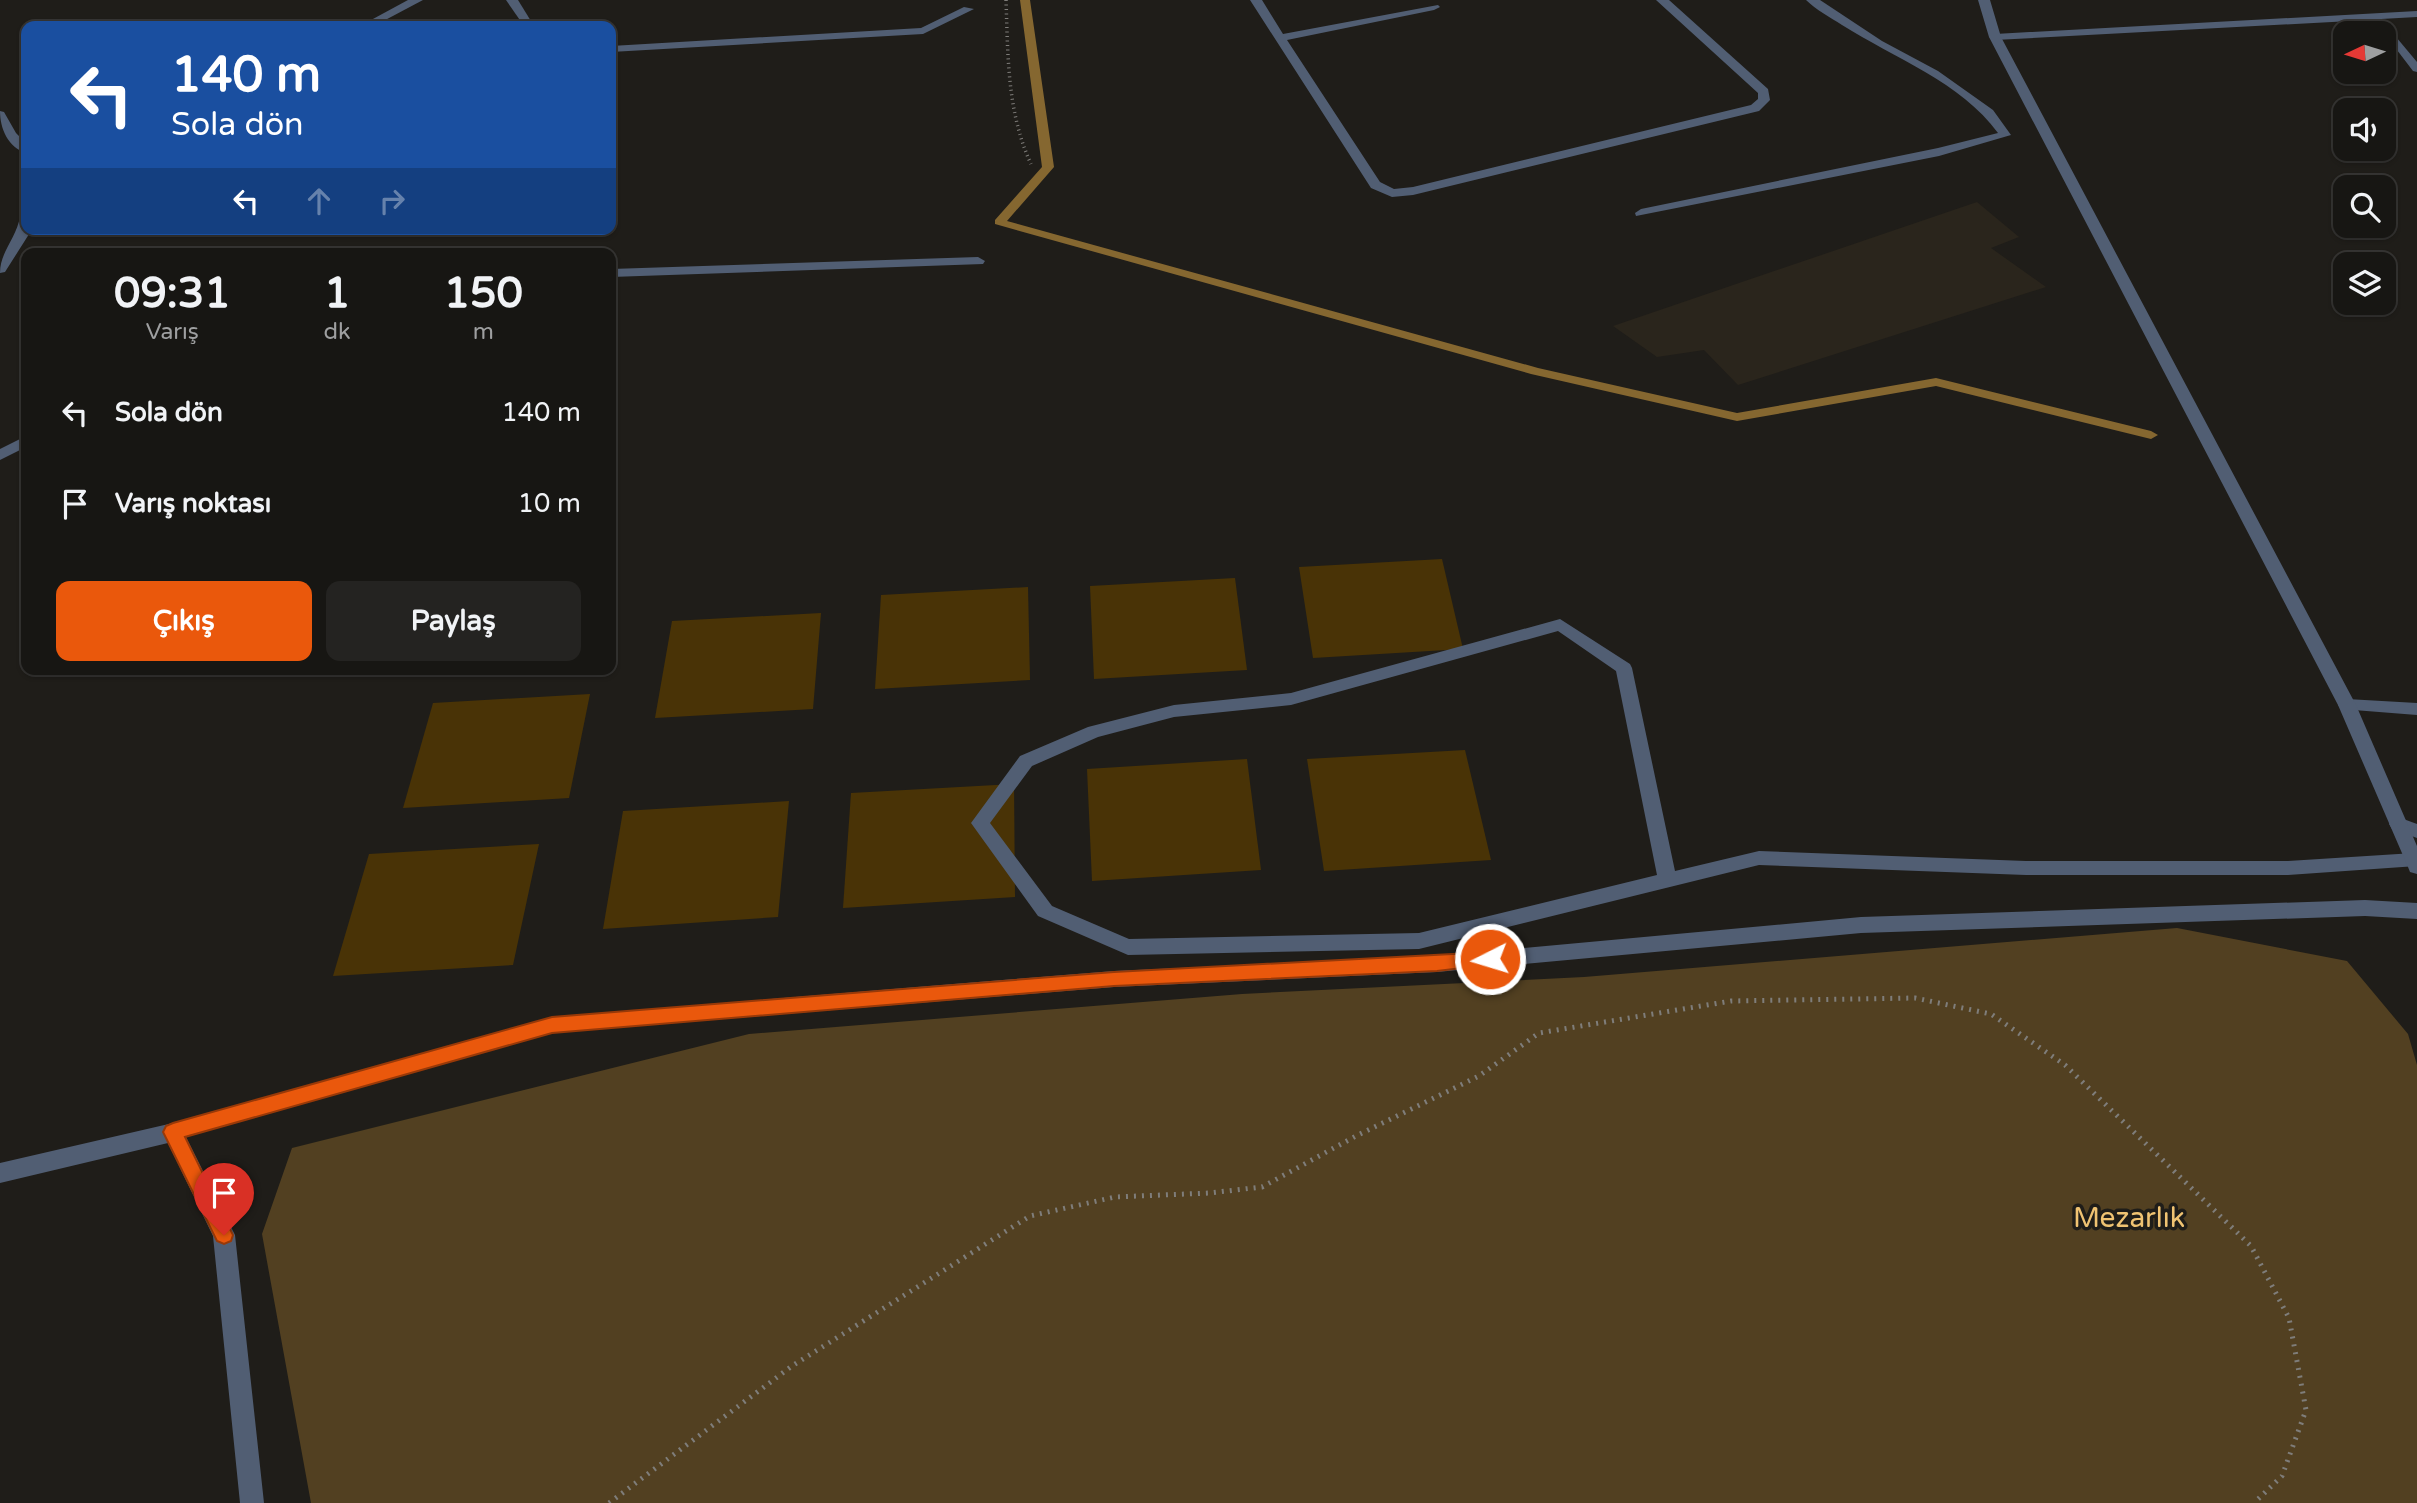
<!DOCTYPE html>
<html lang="tr">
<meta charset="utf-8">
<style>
body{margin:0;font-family:"Varela Round",sans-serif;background:#242321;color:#f1f3f6;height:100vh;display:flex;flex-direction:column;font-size:26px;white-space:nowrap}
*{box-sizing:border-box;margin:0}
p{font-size:23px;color:#9e9fa0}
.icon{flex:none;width:38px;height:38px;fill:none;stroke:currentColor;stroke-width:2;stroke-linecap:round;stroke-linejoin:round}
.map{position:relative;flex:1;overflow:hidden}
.drawer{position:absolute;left:21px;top:248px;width:595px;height:427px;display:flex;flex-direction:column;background:#171613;border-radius:14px;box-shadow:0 2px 5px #0004,0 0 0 2px #363533}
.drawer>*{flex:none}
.guide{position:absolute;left:21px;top:21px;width:595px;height:214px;border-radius:14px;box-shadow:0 2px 5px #0004,0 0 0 2px #363533;background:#1a4fa0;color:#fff;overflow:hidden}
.needle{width:46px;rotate:266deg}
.controls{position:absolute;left:2333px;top:21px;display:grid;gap:14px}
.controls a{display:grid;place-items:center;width:63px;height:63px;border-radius:14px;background:#171613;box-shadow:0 2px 5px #0004,0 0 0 2px #363533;font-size:35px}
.pin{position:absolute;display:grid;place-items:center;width:60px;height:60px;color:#fff;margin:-72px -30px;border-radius:50% 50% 50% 0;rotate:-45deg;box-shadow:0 0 7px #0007}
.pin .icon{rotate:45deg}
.me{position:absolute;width:77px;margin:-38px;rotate:265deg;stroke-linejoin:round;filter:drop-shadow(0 0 5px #0008)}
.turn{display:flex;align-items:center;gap:24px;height:147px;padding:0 35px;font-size:32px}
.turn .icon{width:91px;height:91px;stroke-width:2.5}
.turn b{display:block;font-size:49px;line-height:60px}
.lanes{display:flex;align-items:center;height:66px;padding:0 35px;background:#0003;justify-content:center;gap:35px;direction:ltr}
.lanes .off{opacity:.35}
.eta{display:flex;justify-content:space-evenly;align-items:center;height:119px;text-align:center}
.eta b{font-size:42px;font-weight:800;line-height:49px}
.cta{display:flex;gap:14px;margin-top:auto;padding:14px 35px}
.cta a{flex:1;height:80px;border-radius:14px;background:#ea580c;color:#fff;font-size:28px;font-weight:800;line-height:80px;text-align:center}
.cta a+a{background:#242321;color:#f1f3f6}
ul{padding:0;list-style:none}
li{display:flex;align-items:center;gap:21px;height:91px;padding:0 35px}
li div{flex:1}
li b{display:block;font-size:26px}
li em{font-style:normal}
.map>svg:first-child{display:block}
.built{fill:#2a251c}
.green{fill:#524021}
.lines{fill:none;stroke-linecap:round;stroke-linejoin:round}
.stream{fill:#856730;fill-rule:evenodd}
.building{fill:#493306}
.path-far1{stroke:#7f7d7a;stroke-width:3.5;stroke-dasharray:1 3.5;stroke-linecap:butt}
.path{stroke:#7f7d7a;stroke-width:5;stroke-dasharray:2 6;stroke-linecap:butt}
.minor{fill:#515e73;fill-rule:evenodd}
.tertiary{fill:#515e73;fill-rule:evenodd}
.route{fill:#ea580c;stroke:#983908;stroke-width:2}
.labels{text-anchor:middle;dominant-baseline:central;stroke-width:7;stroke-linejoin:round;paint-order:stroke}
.near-park-label{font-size:28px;fill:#f0c372;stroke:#1f1d19}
</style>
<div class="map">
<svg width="2417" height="1503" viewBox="0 0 2417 1503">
<rect width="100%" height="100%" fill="#1f1d19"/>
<path class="built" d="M1977 202 2019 237 1991 248 2046 287 1738 385 1704 350 1657 357 1613 326Z"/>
<path class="green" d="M2177 928 2347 961 2408 1034 2417 1065V1503H311L262 1234 292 1148 749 1034 1242 994 1584 977Z"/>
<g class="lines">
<path class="stream" d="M1020 0H1030L1054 167 1007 221 1538 368 1737 413 1936 378 2151 431 2158 435 2151 439 1936 386 1737 421 1531 374 995 224V220L1042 167Z"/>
</g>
<g class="building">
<path d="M1442 559 1463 649 1313 658 1299 567Z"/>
<path d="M1235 578 1247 670 1094 679 1090 586Z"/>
<path d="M1028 587 1030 680 875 689 881 595Z"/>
<path d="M821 613 813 709 655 718 672 621Z"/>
<path d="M590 694 569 798 403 808 433 703Z"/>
<path d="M1465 750 1491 860 1324 871 1307 759Z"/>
<path d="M1247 759 1261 870 1092 881 1087 769Z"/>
<path d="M1014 784 1015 897 843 908 851 793Z"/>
<path d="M789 801 778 917 603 929 623 811Z"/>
<path d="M539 844 513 965 333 976 369 854Z"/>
</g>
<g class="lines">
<path class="path-far1" d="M1006 0C1008 56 1007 112 1031 164"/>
<path class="path" d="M609 1503 792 1366 1030 1216 1115 1197 1209 1193 1262 1187 1356 1136 1479 1076 1539 1033 1731 1001 1915 998 1991 1014 2065 1065 2251 1246 2289 1318 2306 1410 2282 1476 2254 1503"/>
<g class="minor">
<path d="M408 0H423L374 26H360Z"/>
<path d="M506 0H518L534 26H524Z"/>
<path d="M1250 0H1262L1283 34 1438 5 1440 7 1434 10 1287 40 1380 182 1394 189 1413 187 1751 105 1758 99V93L1656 0H1669L1768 89 1770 100 1759 111 1413 195 1392 197 1371 188Z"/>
<path d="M1806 0H1820L1882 41 1938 71 1993 110 2011 135 1939 156 1636 216 1635 213 1641 209 1938 148 1998 133C1961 82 1894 58 1842 25 1830 17 1816 10 1806 0Z"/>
<path d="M964 7 974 9 923 34 611 52V46L921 28Z"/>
<path d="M2417 11V17L2381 19 2417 62V72L2413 71 2384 33 2369 20 1995 40 1989 37 1995 34Z"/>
<path d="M0 111 4 112 16 133 26 143V153C8 147 0 129 0 111Z"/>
<path d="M26 212V229L31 231 5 272 0 273C0 251 17 238 20 216Z"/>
<path d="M978 257 985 261 983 264 611 277V269Z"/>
<path d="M26 436V447L0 460V449Z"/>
<path d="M1560 619 1630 664 1632 668 1675 871 1759 851 2026 861H2288L2414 853 2417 854V866L2288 875H2026L1759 865 1419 949 1128 955 1038 916 971 823 1020 756 1088 727 1174 705 1291 693ZM1558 631 1616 671 1657 875 1419 933 1129 939 1052 906 990 823 1032 766 1098 737 1174 717 1291 705Z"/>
<path d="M2347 699 2417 703V715L2341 709 2338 705 2341 701Z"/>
<path d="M2398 817 2417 824V838L2392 829 2389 824 2392 819Z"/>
<path d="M2365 900 2417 903V919L2365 916 1861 933 1437 972 1114 987 552 1033 186 1137 235 1235 264 1503H240L213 1236 168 1143 0 1183V1163L173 1123 552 1017 1114 971 1437 956 1861 917Z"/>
</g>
<path class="tertiary" d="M1978 0H1990L2001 37 2356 705 2417 846V874L2410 872 2408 867 2338 705 1989 37Z"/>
</g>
<path class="route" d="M1490 952 1496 954 1499 959 1496 964 1437 971 1114 986 552 1033 185 1137 233 1235 231 1241 224 1244 217 1241 163 1132 166 1126 173 1123 552 1017 1114 972Z"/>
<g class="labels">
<g class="near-park-label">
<text x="2129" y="1218">Mezarlık</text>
</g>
</g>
</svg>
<div class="controls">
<a><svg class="needle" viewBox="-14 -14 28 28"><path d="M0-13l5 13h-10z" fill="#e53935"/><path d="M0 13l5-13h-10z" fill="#9e9fa0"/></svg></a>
<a><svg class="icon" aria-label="sound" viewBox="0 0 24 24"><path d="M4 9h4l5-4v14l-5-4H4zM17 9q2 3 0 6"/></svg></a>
<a><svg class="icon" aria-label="search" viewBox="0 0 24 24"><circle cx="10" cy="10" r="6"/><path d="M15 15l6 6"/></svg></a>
<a><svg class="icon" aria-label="layers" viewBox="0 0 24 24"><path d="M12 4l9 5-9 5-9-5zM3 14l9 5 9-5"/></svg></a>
</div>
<div class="pin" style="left:224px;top:1235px;background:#d93025"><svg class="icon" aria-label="arrive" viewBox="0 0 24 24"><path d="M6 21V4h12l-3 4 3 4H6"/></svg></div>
<svg class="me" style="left:1490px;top:959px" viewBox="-20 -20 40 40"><circle r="17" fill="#ea580c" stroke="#fff" stroke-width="3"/><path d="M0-11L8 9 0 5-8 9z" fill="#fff"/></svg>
<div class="guide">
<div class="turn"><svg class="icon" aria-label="left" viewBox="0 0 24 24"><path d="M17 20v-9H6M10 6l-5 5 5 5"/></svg><div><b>140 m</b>Sola dön</div></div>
<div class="lanes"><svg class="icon" aria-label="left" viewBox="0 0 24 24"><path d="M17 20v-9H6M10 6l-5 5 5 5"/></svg><svg class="icon off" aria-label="ahead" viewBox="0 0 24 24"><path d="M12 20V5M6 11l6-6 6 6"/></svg><svg class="icon off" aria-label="right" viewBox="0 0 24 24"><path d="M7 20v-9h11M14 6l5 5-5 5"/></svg></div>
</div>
<section class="drawer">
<div class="eta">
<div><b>09:31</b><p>Varış</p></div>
<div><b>1</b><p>dk</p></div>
<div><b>150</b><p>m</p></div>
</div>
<ul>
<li><svg class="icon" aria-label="left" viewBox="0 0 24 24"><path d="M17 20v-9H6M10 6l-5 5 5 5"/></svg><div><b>Sola dön</b></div><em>140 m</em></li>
<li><svg class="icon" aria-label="arrive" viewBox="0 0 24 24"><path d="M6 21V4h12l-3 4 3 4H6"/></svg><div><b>Varış noktası</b></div><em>10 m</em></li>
</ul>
<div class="cta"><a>Çıkış</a><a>Paylaş</a></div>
</section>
</div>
